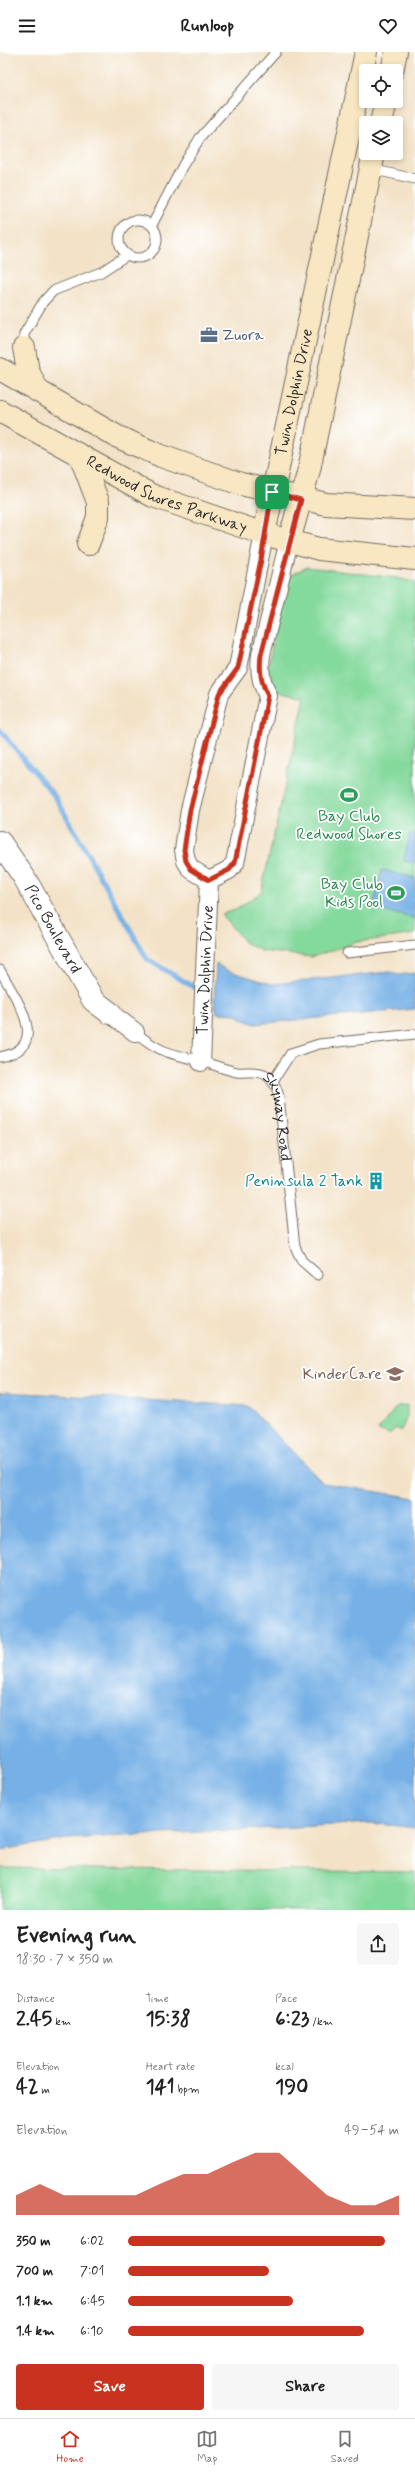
<!DOCTYPE html>
<meta charset="utf-8">
<style>
:root{--surface:#fff;--page:#f6f6f6;--text:#222;--muted:#767676;--line:#e0e0e0;--accent:#c8321e}
body{margin:0;font-family:Mynerve,sans-serif;background:var(--page);color:var(--text);height:100vh;display:flex;flex-direction:column;font-size:15px;white-space:nowrap}
*{box-sizing:border-box;margin:0}
p{font-size:13px;color:var(--muted)}
.icon{flex:none;width:22px;height:22px;fill:none;stroke:currentColor;stroke-width:2;stroke-linecap:round;stroke-linejoin:round}
.map{position:relative;height:1858px;overflow:hidden}
.panel{display:flex;flex-direction:column;background:var(--surface);flex:1}
.panel>*{flex:none}
.buttons{position:absolute;left:359px;top:12px;display:grid;gap:8px}
.buttons a{display:grid;place-items:center;width:44px;height:44px;border-radius:4px;background:var(--surface);box-shadow:0 2px 6px #0003;font-size:20px}
.pin{position:absolute;display:grid;place-items:center;width:34px;height:34px;color:#fff;margin:-17px;border-radius:8px;box-shadow:0 2px 6px #0006}
.round{display:grid;place-items:center;flex:none;width:42px;height:42px;border-radius:4px;background:var(--page)}
.headline{display:flex;align-items:center;justify-content:space-between;height:68px;padding:0 16px}
h1{font-size:22px;font-weight:800;line-height:30px}
.metrics{display:grid;grid-template-columns:repeat(3,1fr);gap:6px;height:68px;padding:4px 16px}
.metrics div{display:grid;align-content:center}
.metrics b{font-size:20px;font-weight:800}
.metrics small{font-size:11px;font-weight:400}
.metrics p{font-size:11px}
.chart{height:112px;padding:8px 16px}
.chart p{display:flex;justify-content:space-between}
.chart svg{width:100%;height:72px;margin-top:4px;fill:var(--accent);opacity:.7}
.action{display:flex;gap:8px;margin-top:auto;padding:8px 16px}
.action a{flex:1;height:46px;border-radius:4px;background:var(--accent);color:#fff;font-size:16px;font-weight:800;line-height:46px;text-align:center}
.action a+a{background:var(--page);color:var(--text)}
ul{padding:0 16px;list-style:none;font-size:13px}
li{display:grid;grid-template-columns:64px 48px 1fr;align-items:center;height:30px}
li i{height:10px;border-radius:5px;background:var(--accent)}
header{display:flex;justify-content:space-between;align-items:center;height:52px;padding:0 16px;background:var(--surface);font-size:18px;font-weight:800}
.menu{display:flex;justify-content:space-around;align-items:center;height:56px;border-top:1px solid var(--line);background:var(--surface);font-size:11px;color:var(--muted)}
.menu a{display:grid;justify-items:center;gap:2px}
.menu .selected{color:var(--accent)}
.map>svg:first-child{display:block}
</style>
<header><svg class="icon" aria-label="menu" viewBox="0 0 24 24"><path d="M4 6h16M4 12h16M4 18h16"/></svg>Runloop<svg class="icon" aria-label="heart" viewBox="0 0 24 24"><path d="M12 20l-8-8c-3-5 5-10 8-4 3-6 11-1 8 4z"/></svg></header>
<div class="map">
<svg width="415" height="1858" viewBox="0 0 415 1858">
<rect width="100%" height="100%" fill="#fff"/>
<filter id="ink" filterUnits="userSpaceOnUse"><feTurbulence type="fractalNoise" baseFrequency=".025" numOctaves="2"/><feDisplacementMap in="SourceGraphic" scale="8" xChannelSelector="R" yChannelSelector="G"/><feConvolveMatrix kernelMatrix="1 2 1 2 8 2 1 2 1" color-interpolation-filters="sRGB"/></filter>
<filter id="wash" filterUnits="userSpaceOnUse"><feTurbulence type="fractalNoise" baseFrequency=".012" numOctaves="4" result="noise"/><feDisplacementMap in="SourceGraphic" scale="16" xChannelSelector="R" yChannelSelector="G"/><feGaussianBlur stdDeviation="0.9" result="paint"/><feColorMatrix in="noise" values="0 0 0 0 0 0 0 0 0 0 0 0 0 0 0 0 0 1.4 0 .05"/><feComposite in="paint" operator="in"/></filter>
<g filter="url(#wash)">
<rect width="100%" height="100%" fill="#f3e2c7"/>
<g fill="#84d99c" stroke="#588264">
<polygon points="307,515 397,526 415,530 415,882 357,890 312,905 262,899 245,891 221,862 236,858 261,840 305,645 278,639 267,621 285,526"/>
<polygon points="407,1353 407,1365 401,1379 396,1376 389,1382 378,1378 397,1354"/>
<polygon points="0,1816 415,1820 415,1858 0,1858"/>
</g>
<g fill="#76b0e6" stroke="#506e88">
<polygon points="410,781 415,782 415,811 404,809"/>
<polygon points="382,818 415,826 415,866 373,857"/>
<polygon points="216,912 229,919 272,932 390,920 397,923 415,921 415,957 255,972 244,968 236,962 217,961 214,948"/>
<polygon points="7,1340 248,1354 323,1431 415,1446 415,1776 371,1771 67,1787 0,1798 0,1341"/>
</g>
<g fill="none" stroke-linecap="round" stroke-linejoin="round">
<polyline stroke="#76b0e6" stroke-width="5" points="0,678 56,746 147,907 200,939"/>
</g>
</g>
<g filter="url(#ink)">
<g fill="none" stroke-linecap="round" stroke-linejoin="round">
<g stroke="#716b62" stroke-width="11">
<g id="service">
<polyline points="371,117 415,127"/>
<circle cx="138" cy="187" r="19"/>
<polyline points="152,173 183,113 200,86 276,0"/>
<polyline points="24,296 24,282 43,250 53,239 101,220 127,203"/>
<polyline points="347,901 415,893"/>
<path d="M0 918C14 945 54 995 0 1005"/>
<path id="s1" d="M135 980C163 1003 171 1001 204 1010 215 1013 226 1018 237 1020 246 1021 256 1018 264 1022 273 1027 277 1035 279 1045L295 1195 302 1209 318 1223"/>
<polyline points="273,1029 291,1001 319,992 415,982"/>
</g>
</g>
<g stroke="#716b62" stroke-width="20">
<g id="minor">
<path d="M264 482 238 616 219 642 190 758 184 798 186 809 191 817 209 828 229 818 235 811 268 644C261 630 259 619 261 603L289 489"/>
<polyline points="110,961 135,980"/>
<path id="s2" d="M201 1010 209 828"/>
</g>
</g>
<g stroke="#716b62" stroke-width="24">
<g id="tertiary">
<path id="s3" d="M0 790 24 825 93 948 110 961"/>
</g>
</g>
<g stroke="#716b62" stroke-width="24">
<g id="secondary">
<polyline points="392,19 396,0"/>
<polyline points="381,71 386,49"/>
<polyline points="24,296 28,319 38,339"/>
<polyline points="0,317 116,384 161,404 241,432 326,452 415,457"/>
<path id="s4" d="M0 359 153 444 264 482 319 497 415 507"/>
<polyline points="80,403 98,450 98,465 88,492"/>
<path id="s5" d="M264 482 366 0"/>
<polyline points="289,489 309,418 374,101"/>
</g>
</g>
<use href="#service" stroke="#fff" stroke-width="9"/>
<use href="#minor" stroke="#fff" stroke-width="18"/>
<use href="#tertiary" stroke="#fff" stroke-width="22"/>
<use href="#secondary" stroke="#f9e7c3" stroke-width="22"/>
</g>
</g>
<g fill="none" stroke-linecap="round" stroke-linejoin="round" filter="url(#ink)">
<g stroke="#fff" stroke-width="8">
<path id="route" d="M272 440 301 448 261 603C259 619 261 630 268 644L235 811 229 818 209 828 191 817 186 809 184 798 190 758 219 642 238 616 261 508Z"/>
</g>
<use href="#route" stroke="#c8321e" stroke-width="5"/>
</g>
<defs>
<g id="office-bare" transform="scale(1.38)"><path d="M-6-3h4V-5.5h4V-3h4V5H-6ZM-1-4.5V-3h2v-1.5ZM-6 0V1H6V0Z" fill="#5c6f8a" stroke="#fff" stroke-width="2.5" paint-order="stroke"/></g>
<g id="stadium-bare" transform="scale(1.38)"><path d="M0-5a6.5 5 0 1 0 0 10a6.5 5 0 1 0 0-10ZM-3.5-1.8h7v3.6h-7Z" fill="#2e9e5b" stroke="#fff" stroke-width="2.5" paint-order="stroke"/></g>
<g id="building-bare" transform="scale(1.38)"><path d="M-4-6H4V6H1V3H-1V6H-4ZM-2.5-4.3h1.7v1.8h-1.7ZM.8-4.3h1.7v1.8H.8ZM-2.5-1h1.7V.8h-1.7ZM.8-1h1.7V.8H.8Z" fill="#0f9aa8" stroke="#fff" stroke-width="2.5" paint-order="stroke"/></g>
<g id="school-bare" transform="scale(1.38)"><path d="M0-5L7-2L0 1L-7-2ZM-4 1L0 2.5L4 1V4Q0 6-4 4Z" fill="#8d6e63" stroke="#fff" stroke-width="2.5" paint-order="stroke"/></g>
</defs>
<g fill-rule="evenodd">
<use href="#office-bare" x="209" y="283"/>
<use href="#stadium-bare" x="349" y="743"/>
<use href="#stadium-bare" x="396" y="841"/>
<use href="#building-bare" x="376" y="1129"/>
<use href="#school-bare" x="395" y="1322"/>
</g>
<g text-anchor="middle" dominant-baseline="central" stroke-width="3.5" stroke-linejoin="round" paint-order="stroke">
<g font-size="16" fill="#4e5e75" stroke="#fff" text-anchor="start">
<text x="222" y="283">Zuora</text>
</g>
<g font-size="16" fill="#2b2b2b" stroke="#fff">
<text stroke="none"><textPath href="#s5" startOffset="145">Twin Dolphin Drive</textPath></text>
<text stroke="none"><textPath href="#s4" startOffset="187">Redwood Shores Parkway</textPath></text>
<text stroke="none"><textPath href="#s3" startOffset="102">Pico Boulevard</textPath></text>
<text stroke="none"><textPath href="#s2" startOffset="92">Twin Dolphin Drive</textPath></text>
<text stroke="none"><textPath href="#s1" startOffset="185">Skyway Road</textPath></text>
</g>
<g font-size="16" fill="#27864d" stroke="#fff">
<text x="349" y="764">Bay Club<tspan x="349" dy="18">Redwood Shores</tspan></text>
<text x="383" y="832" text-anchor="end">Bay Club<tspan x="383" dy="18">Kids Pool</tspan></text>
</g>
<g font-size="16" fill="#0d838f" stroke="#fff" text-anchor="end">
<text x="363" y="1129">Peninsula 2 Tank</text>
</g>
<g font-size="16" fill="#785e54" stroke="#fff" text-anchor="end">
<text x="382" y="1322">KinderCare</text>
</g>
</g>
</svg>
<div class="buttons">
<a><svg class="icon" aria-label="locate" viewBox="0 0 24 24"><circle cx="12" cy="12" r="6"/><path d="M12 2v4M12 18v4M2 12h4M18 12h4"/></svg></a>
<a><svg class="icon" aria-label="layers" viewBox="0 0 24 24"><path d="M12 4l9 5-9 5-9-5zM3 14l9 5 9-5"/></svg></a>
</div>
<div class="pin" style="left:272px;top:440px;background:#1e9e55"><svg class="icon" aria-label="arrive" viewBox="0 0 24 24"><path d="M6 21V4h12l-3 4 3 4H6"/></svg></div>
</div>
<section class="panel">
<div class="headline"><div><h1>Evening run</h1><p>18:30 · 7 × 350 m</p></div><a class="round"><svg class="icon" aria-label="share" viewBox="0 0 24 24"><path d="M12 15V3M7 8l5-5 5 5M5 13v7h14v-7"/></svg></a></div>
<div class="metrics">
<div><p>Distance</p><b>2.45<small> km</small></b></div>
<div><p>Time</p><b>15:38</b></div>
<div><p>Pace</p><b>6:23<small> /km</small></b></div>
</div>
<div class="metrics">
<div><p>Elevation</p><b>42<small> m</small></b></div>
<div><p>Heart rate</p><b>141<small> bpm</small></b></div>
<div><p>kcal</p><b>190</b></div>
</div>
<div class="chart"><p><span>Elevation</span>49–54 m</p>
<svg viewBox="0 0 160 44" preserveAspectRatio="none"><path d="M0 44V32L10 25L20 32L30 32L40 32L50 32L60 25L70 19L80 19L90 12L100 6L110 6L120 19L130 32L140 38L150 38L160 32V44z"/></svg>
</div>
<ul>
<li><b>350 m</b>6:02<i style="width:95%"></i></li>
<li><b>700 m</b>7:01<i style="width:52%"></i></li>
<li><b>1.1 km</b>6:45<i style="width:61%"></i></li>
<li><b>1.4 km</b>6:10<i style="width:87%"></i></li>
</ul>
<div class="action"><a>Save</a><a>Share</a></div>
</section>
<nav class="menu">
<a class="selected"><svg class="icon" aria-label="home" viewBox="0 0 24 24"><path d="M3 11l9-7 9 7M6 9v11h12V9"/></svg>Home</a>
<a><svg class="icon" aria-label="map" viewBox="0 0 24 24"><path d="M3 6l6-2 6 2 6-2v14l-6 2-6-2-6 2zM9 4v14M15 6v14"/></svg>Map</a>
<a><svg class="icon" aria-label="saved" viewBox="0 0 24 24"><path d="M7 4h10v16l-5-4-5 4z"/></svg>Saved</a>
</nav>
